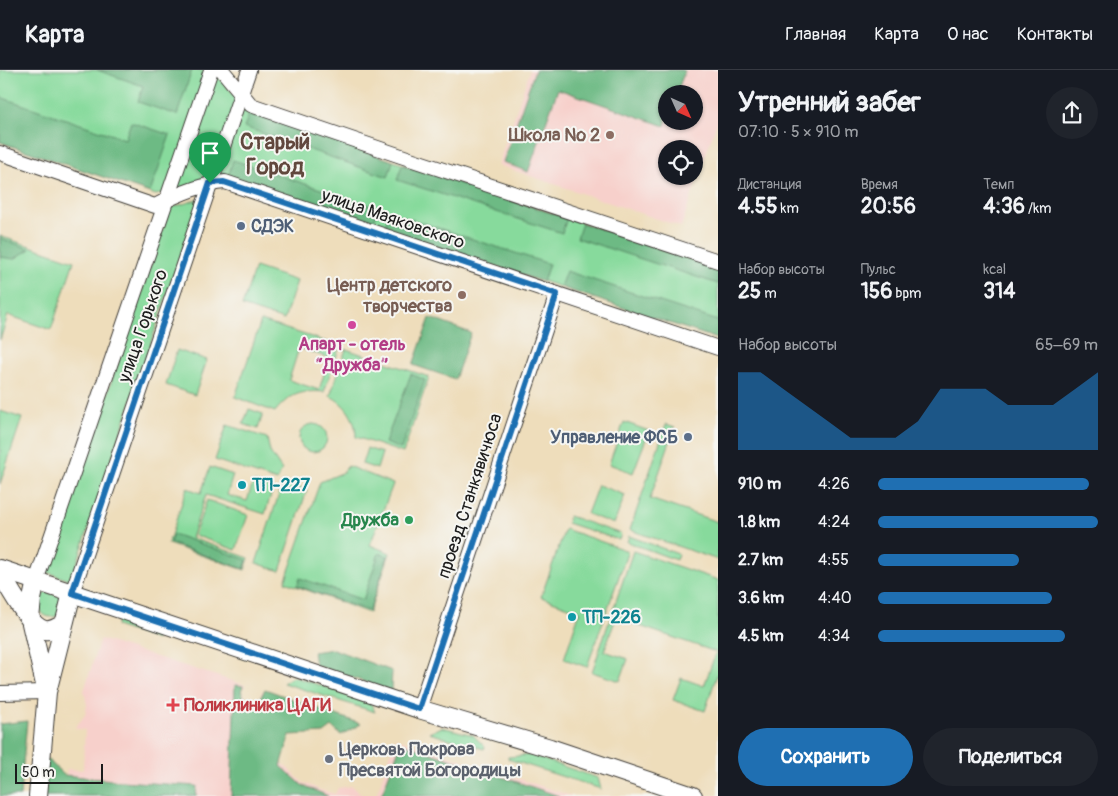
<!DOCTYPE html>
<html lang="ru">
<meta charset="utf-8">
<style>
:root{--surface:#171b24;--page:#20242c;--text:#f1f3f6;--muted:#9ea1a6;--line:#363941;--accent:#1f6fb2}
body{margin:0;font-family:Pangolin,sans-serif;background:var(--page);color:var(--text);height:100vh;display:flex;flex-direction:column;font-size:19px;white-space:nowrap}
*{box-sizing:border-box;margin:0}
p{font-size:16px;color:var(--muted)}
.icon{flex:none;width:28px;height:28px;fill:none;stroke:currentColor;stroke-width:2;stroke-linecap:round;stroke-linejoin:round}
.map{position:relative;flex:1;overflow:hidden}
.details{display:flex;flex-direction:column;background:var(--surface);width:400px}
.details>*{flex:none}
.needle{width:32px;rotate:135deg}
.controls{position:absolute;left:658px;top:15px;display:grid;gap:10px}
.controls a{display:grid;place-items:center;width:45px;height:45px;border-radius:50%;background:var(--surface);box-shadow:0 1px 4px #0004;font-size:25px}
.scale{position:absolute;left:15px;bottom:12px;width:88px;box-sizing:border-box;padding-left:5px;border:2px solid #1c1c1c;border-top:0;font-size:14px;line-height:18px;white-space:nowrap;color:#1c1c1c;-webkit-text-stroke:4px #f6f6f2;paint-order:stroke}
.pin{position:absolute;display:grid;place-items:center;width:42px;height:42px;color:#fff;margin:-51px -21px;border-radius:50% 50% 50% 0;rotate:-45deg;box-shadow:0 0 5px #0007}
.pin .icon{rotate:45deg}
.round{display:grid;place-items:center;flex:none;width:52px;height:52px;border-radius:26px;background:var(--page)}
.head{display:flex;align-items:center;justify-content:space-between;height:85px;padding:0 20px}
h1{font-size:28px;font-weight:700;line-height:38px}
.figures{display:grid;grid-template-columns:repeat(3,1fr);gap:8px;height:85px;padding:5px 20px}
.figures div{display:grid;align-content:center}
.figures b{font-size:21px;font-weight:700}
.figures small{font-size:14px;font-weight:400}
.figures p{font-size:14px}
.chart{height:140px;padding:10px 20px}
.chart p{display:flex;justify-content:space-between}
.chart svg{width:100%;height:90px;margin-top:5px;fill:var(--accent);opacity:.7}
.action{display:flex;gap:10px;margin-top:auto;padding:10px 20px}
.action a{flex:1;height:58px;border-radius:30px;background:var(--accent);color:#fff;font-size:20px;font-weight:700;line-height:58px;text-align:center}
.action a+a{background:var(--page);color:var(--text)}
ul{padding:0 20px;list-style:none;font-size:16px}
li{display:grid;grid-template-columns:80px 60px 1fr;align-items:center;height:38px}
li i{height:12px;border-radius:6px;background:var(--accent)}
header{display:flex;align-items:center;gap:30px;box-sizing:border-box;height:70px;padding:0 25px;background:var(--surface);border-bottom:1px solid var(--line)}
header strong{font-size:24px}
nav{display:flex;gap:28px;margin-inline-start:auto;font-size:18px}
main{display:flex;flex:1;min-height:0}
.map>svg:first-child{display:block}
</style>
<header>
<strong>Карта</strong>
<nav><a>Главная</a><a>Карта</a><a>О нас</a><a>Контакты</a></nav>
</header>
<main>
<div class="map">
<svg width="718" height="726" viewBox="0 0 718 726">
<rect width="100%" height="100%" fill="#f6f6f2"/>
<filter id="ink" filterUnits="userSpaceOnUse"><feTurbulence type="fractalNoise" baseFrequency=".02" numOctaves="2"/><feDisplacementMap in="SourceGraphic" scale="10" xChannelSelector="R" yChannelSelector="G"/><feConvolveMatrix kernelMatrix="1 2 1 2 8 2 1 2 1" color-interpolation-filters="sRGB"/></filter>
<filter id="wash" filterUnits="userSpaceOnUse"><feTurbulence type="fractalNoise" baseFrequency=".0096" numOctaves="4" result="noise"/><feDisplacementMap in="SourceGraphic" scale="20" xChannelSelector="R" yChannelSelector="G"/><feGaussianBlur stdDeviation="1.12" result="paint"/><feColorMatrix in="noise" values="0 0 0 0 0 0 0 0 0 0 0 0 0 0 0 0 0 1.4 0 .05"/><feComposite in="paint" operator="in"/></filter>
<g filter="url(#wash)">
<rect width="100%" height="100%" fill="#edb"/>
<g fill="#f7d0cb" fill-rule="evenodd">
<path d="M530 0H718V49L681 157 498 95ZM666 24H694V51H666ZM666 79H694V106H666Z"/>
<polygon points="100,569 245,615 242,621 245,626 258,633 262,621 293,633 278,680 282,693 302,712 320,720 335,724 338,718 352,716 363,726 65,726 67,699 83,700 85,660 75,658 85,645 87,635 84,621"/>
<polygon points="396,668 571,726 376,726"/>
</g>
<g fill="#87da9c" stroke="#527b5c" fill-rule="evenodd">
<polygon points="0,0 212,0 250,42 393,91 718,197 718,269 228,107 156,125 0,72"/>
<polygon points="199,129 71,511 47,502 170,138"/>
<polygon points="0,166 74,191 51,260 8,245 0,270"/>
<polygon points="255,197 297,211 284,250 242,236"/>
<path d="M261 251 340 276 324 322C302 320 289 324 275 342L235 327ZM299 278 329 288 319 320 289 310Z"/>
<path d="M346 279 429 307 403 383 356 367C356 349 346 334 330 326Z"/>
<polygon points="177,280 207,290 195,325 166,315"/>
<polygon points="249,339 263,344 258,359 243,354"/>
<polygon points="0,341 22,348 0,414"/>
<polygon points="624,352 649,361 633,403 609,394"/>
<polygon points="666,354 675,357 650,429 718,452 718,490 630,460"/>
<circle cx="313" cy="368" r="14"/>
<polygon points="227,355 267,368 270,382 282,400 277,411 215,390"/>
<polygon points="367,378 382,383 377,399 362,394"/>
<polygon points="348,396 393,414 370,475 390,483 369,543 285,512 320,412 342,403"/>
<polygon points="210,397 233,405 227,425 247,431 253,412 273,418 265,444 206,425 191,468 249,488 245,500 168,474 187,418 201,423"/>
<polygon points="283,412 307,420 280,501 256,493"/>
<polygon points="598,415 625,425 614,454 587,444"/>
<polygon points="207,430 248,445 236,480 194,465"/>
<polygon points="569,446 621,464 619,470 567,453"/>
<polygon points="565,459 628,481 587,597 564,589 580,541 541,527"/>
<polygon points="629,466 678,484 676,490 627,472"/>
<polygon points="633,481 718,510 718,602 705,641 673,630 681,608 704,616 716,582 616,548 604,581 628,589 620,611 592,602"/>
<path d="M46 522 63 527 59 545C42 553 32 534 46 522Z"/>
<polygon points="119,547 152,559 157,570 116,556"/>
<polygon points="292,607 298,608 368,631 371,634 375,642 283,613"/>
<polygon points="442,657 473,665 485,677 484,679 429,663"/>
<polygon points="530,685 598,708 601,719 508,689 508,687"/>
</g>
<g fill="#6dba84" stroke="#446b50">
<polygon points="97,0 192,0 177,45 138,32 143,16"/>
<polygon points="535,0 681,0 685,1 676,24 666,24 666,51 665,56 558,19 528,102 503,92"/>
<polygon points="0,27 125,69 131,52 170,65 150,123 0,72"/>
<polygon points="250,42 393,91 388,107 244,57"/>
<polygon points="233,90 378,138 373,155 228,107"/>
<polygon points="402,95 567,148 562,163 397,110"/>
<polygon points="389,142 549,194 543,212 384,159"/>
<polygon points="582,153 718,197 718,214 577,168"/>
<polygon points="0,168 30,179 14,189 0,187"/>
<polygon points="566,201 718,251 718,269 560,217"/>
<polygon points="430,248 471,263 455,309 413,295"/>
<polygon points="411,304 425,310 401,379 385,373"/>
<polygon points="173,464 247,490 244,499 170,473"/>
<polygon points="379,483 388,486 369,541 297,516 300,508 363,530"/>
<polygon points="333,579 392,601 391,621 315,595 313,582"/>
<polygon points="235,615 243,616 241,621 244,627 257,635 265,619 361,654 341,665 332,657 324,663 290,665 281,696 302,715 328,726 231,726"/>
<polygon points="27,651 20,726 0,726 0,654"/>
<polygon points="401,673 559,726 381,726"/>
<polygon points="46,688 64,705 121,711 197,716 196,726 43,726"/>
</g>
</g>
<g filter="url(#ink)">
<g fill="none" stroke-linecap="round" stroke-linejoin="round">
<g stroke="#3c3934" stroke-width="16">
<g id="minor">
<polyline points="222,0 251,35 401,86 718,191"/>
<path d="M0 83 155 136C176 125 201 114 225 112L718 278"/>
<polyline points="36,511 211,0"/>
<polyline points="72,523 249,0"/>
<polyline points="0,623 47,622"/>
<polyline points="419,639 557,224"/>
</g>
</g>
<g stroke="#3c3934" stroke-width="20">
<g id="major">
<polyline points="0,499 419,639 550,678 693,726"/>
<path d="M0 503C9 517 29 557 45 560 52 561 58 557 63 554"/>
<polyline points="36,511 32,529 30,549 46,619"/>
<polyline points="38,726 47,622 72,523"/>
</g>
</g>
<use href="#minor" stroke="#fff" stroke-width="14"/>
<use href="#major" stroke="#fff" stroke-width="18"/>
</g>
</g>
<g fill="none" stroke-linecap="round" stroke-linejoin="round" filter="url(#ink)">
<g stroke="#fff" stroke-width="10">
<polygon id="route" points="224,112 557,224 419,639 72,523 210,113"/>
</g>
<use href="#route" stroke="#1f6fb2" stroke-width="6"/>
</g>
<g fill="#8d6e63" stroke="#f6f6f2" stroke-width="2">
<circle cx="610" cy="65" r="5"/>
<circle cx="462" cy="225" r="5"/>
</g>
<g fill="#5c6f8a" stroke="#f6f6f2" stroke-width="2">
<circle cx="241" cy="156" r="5"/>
<circle cx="688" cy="367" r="5"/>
</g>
<circle fill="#d1479c" stroke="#f6f6f2" stroke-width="2" cx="352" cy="255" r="5"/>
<g fill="#0f9aa8" stroke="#f6f6f2" stroke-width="2">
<circle cx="242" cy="415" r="5"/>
<circle cx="572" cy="547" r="5"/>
</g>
<circle fill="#2e9e5b" stroke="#f6f6f2" stroke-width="2" cx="409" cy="450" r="5"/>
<path fill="#e0444e" stroke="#f6f6f2" stroke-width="2" d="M170.5 627.5h5v5h5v5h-5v5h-5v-5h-5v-5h5z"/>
<circle fill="#6b7280" stroke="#f6f6f2" stroke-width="2" cx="329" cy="689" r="5"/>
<g text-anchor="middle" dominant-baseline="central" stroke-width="4" stroke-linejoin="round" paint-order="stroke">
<g font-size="18" font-weight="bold" fill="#785e54" stroke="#f6f6f2" text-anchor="end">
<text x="600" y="65">Школа № 2</text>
<text x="452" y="215">Центр детского<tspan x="452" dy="21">творчества</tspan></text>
</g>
<g font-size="18" fill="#1c1c1c" stroke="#f6f6f2">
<text transform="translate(393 149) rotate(19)">улица Маяковского</text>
<text transform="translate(143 256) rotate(-71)">улица Горького</text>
<text transform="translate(470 426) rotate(-72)">проезд Станкявичюса</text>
</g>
<g font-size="18" font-weight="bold" fill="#4e5e75" stroke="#f6f6f2" text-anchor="start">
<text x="251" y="156">СДЭК</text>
<text x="678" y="367" text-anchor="end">Управление ФСБ</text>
</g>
<g font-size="18" font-weight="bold" fill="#b23c85" stroke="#f6f6f2">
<text x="352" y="274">Апарт - отель<tspan x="352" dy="21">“Дружба”</tspan></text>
</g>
<g font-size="18" font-weight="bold" fill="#0d838f" stroke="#f6f6f2" text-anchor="start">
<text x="252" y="415">ТП-227</text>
<text x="582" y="547">ТП-226</text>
</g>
<g font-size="18" font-weight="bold" fill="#27864d" stroke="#f6f6f2" text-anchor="end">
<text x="399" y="450">Дружба</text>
</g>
<g font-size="18" font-weight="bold" fill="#be3a42" stroke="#f6f6f2" text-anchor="start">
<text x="184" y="635">Поликлиника ЦАГИ</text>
</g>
<g font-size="18" font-weight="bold" fill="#5b616d" stroke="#f6f6f2" text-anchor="start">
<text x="339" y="679">Церковь Покрова<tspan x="339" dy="21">Пресвятой Богородицы</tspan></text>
</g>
<g font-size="22" font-weight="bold" fill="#61473d" stroke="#f6f6f2">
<text x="275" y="72">Старый<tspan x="275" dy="25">Город</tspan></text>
</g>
</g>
</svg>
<div class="controls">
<a><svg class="needle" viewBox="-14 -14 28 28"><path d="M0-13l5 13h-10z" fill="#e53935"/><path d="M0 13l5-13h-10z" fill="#9ea1a6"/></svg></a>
<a><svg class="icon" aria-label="locate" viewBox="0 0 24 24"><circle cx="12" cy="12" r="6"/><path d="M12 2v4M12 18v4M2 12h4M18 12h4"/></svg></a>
</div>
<div class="scale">50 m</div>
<div class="pin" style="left:210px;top:113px;background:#1e9e55"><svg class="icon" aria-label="arrive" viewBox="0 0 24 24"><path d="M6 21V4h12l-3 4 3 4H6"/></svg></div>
</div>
<section class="details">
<div class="head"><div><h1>Утренний забег</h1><p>07:10 · 5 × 910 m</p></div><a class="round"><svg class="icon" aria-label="share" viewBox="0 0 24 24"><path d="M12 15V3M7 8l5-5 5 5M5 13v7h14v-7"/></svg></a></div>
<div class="figures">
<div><p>Дистанция</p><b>4.55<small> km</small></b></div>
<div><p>Время</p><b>20:56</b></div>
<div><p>Темп</p><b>4:36<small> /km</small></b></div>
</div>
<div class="figures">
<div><p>Набор высоты</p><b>25<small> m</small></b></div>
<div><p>Пульс</p><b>156<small> bpm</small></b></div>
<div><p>kcal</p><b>314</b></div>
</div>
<div class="chart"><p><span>Набор высоты</span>65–69 m</p>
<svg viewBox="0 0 160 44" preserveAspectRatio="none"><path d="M0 44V6L10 6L20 14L30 22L40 30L50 38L60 38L70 38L80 30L90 14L100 14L110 14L120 22L130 22L140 22L150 14L160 6V44z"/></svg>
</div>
<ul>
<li><b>910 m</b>4:26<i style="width:96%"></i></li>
<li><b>1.8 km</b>4:24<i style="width:100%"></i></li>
<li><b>2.7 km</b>4:55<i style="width:64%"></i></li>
<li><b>3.6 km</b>4:40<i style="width:79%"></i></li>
<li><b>4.5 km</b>4:34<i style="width:85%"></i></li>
</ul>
<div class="action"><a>Сохранить</a><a>Поделиться</a></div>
</section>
</main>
